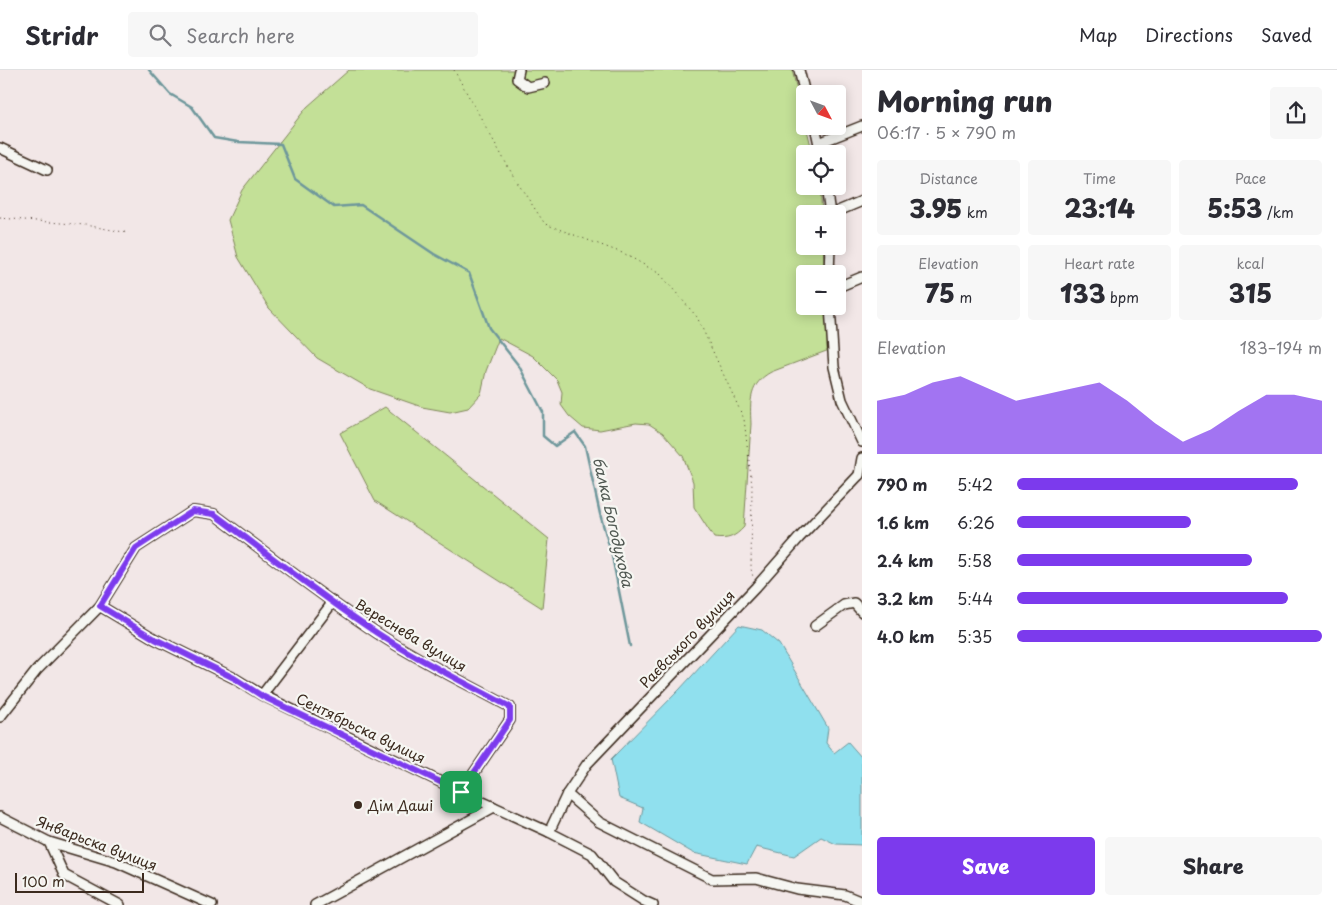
<!DOCTYPE html>
<meta charset="utf-8">
<style>
:root{--surface:#fff;--page:#f7f7f7;--text:#2b2b33;--muted:#7c7c81;--line:#e1e1e2;--accent:#7c3aed}
body{margin:0;font-family:"Playpen Sans",sans-serif;background:var(--page);color:var(--text);height:100vh;display:flex;flex-direction:column;font-size:19px;white-space:nowrap}
*{box-sizing:border-box;margin:0}
p{font-size:16px;color:var(--muted)}
.icon{flex:none;width:28px;height:28px;fill:none;stroke:currentColor;stroke-width:2;stroke-linecap:round;stroke-linejoin:round}
.map{position:relative;flex:1;overflow:hidden}
.drawer{display:flex;flex-direction:column;background:var(--surface);width:475px}
.drawer>*{flex:none}
.needle{width:32px;rotate:131deg}
.fabs{position:absolute;left:796px;top:15px;display:grid;gap:10px}
.fabs a{display:grid;place-items:center;width:50px;height:50px;border-radius:5px;background:var(--surface);box-shadow:0 2px 12px #0003;font-size:25px}
.scale{position:absolute;left:15px;bottom:12px;width:129px;box-sizing:border-box;padding-left:5px;border:2px solid #3b2a1e;border-top:0;font-size:14px;line-height:18px;white-space:nowrap;color:#3b2a1e;-webkit-text-stroke:4px #f6f6f2;paint-order:stroke}
.pin{position:absolute;display:grid;place-items:center;width:42px;height:42px;color:#fff;margin:-21px;border-radius:10px;box-shadow:0 2px 8px #0006}
.round{display:grid;place-items:center;flex:none;width:52px;height:52px;border-radius:5px;background:var(--page)}
.head{display:flex;align-items:center;justify-content:space-between;height:85px;padding:0 15px}
h1{font-size:28px;font-weight:800;line-height:38px}
.figures{display:grid;grid-template-columns:repeat(3,1fr);gap:8px;height:85px;padding:5px 15px}
.figures div{display:grid;align-content:center;border-radius:5px;background:var(--page);text-align:center}
.figures b{font-size:25px;font-weight:800}
.figures small{font-size:14px;font-weight:400}
.figures p{font-size:14px}
.chart{height:140px;padding:10px 15px}
.chart p{display:flex;justify-content:space-between}
.chart svg{width:100%;height:90px;margin-top:5px;fill:var(--accent);opacity:.7}
.action{display:flex;gap:10px;margin-top:auto;padding:10px 15px}
.action a{flex:1;height:58px;border-radius:5px;background:var(--accent);color:#fff;font-size:20px;font-weight:800;line-height:58px;text-align:center}
.action a+a{background:var(--page);color:var(--text)}
ul{padding:0 15px;list-style:none;font-size:16px}
li{display:grid;grid-template-columns:80px 60px 1fr;align-items:center;height:38px}
li i{height:12px;border-radius:6px;background:var(--accent)}
header{display:flex;align-items:center;gap:30px;box-sizing:border-box;height:70px;padding:0 25px;background:var(--surface);border-bottom:1px solid var(--line)}
header strong{font-size:24px}
nav{display:flex;gap:28px;margin-inline-start:auto;font-size:18px}
.search{width:350px;height:45px;background:var(--page);display:flex;align-items:center;gap:12px;box-sizing:border-box;padding:0 18px;border-radius:5px;color:var(--muted);font-size:19px}
main{display:flex;flex:1;min-height:0}
.map>svg:first-child{display:block}
</style>
<header>
<strong>Stridr</strong>
<div class="search"><svg class="icon" aria-label="search" viewBox="0 0 24 24"><circle cx="10" cy="10" r="6"/><path d="M15 15l6 6"/></svg>Search here</div>
<nav><a>Map</a><a>Directions</a><a>Saved</a></nav>
</header>
<main>
<div class="map">
<svg width="862" height="835" viewBox="0 0 862 835">
<rect width="100%" height="100%" fill="#f2e7e7"/>
<filter id="ink" filterUnits="userSpaceOnUse"><feTurbulence type="fractalNoise" baseFrequency=".02" numOctaves="2"/><feDisplacementMap in="SourceGraphic" scale="10" xChannelSelector="R" yChannelSelector="G"/><feConvolveMatrix kernelMatrix="1 2 1 2 8 2 1 2 1" color-interpolation-filters="sRGB"/></filter>
<g filter="url(#ink)">
<g fill="#c3e097" stroke="#7f855a">
<path d="M349 0H792L805 52V56H806L813 84H805V116H820L822 144H805V176H823L825 204H805V236H827L829 280 771 302C749 314 750 331 751 354L744 457C735 467 728 470 714 468L694 437 693 412 683 386 663 363 649 354 636 353 600 360 583 358 569 346 561 335 562 322 557 310 533 286 499 268 486 301 481 324 468 338 450 342 422 337 370 319 317 288 269 238 238 187 228 150 242 120 307 37Z"/>
<polygon points="385,337 549,469 542,538 375,431 340,363"/>
</g>
<polygon fill="#90e0ee" stroke="#6e979b" points="739,555 762,560 779,574 828,658 826,673 834,683 848,672 862,688 862,775 836,774 821,767 794,786 756,777 747,794 693,783 640,752 643,738 619,728 611,689 679,620"/>
<g fill="none" stroke-linecap="round" stroke-linejoin="round">
<polyline stroke="#6e979b" stroke-width="2.5" points="149,0 170,24 192,37 214,68 238,72 281,74 295,109 334,137 361,135 434,184 469,203 489,258 519,296 543,342 543,366 555,376 575,362 585,376 600,444 612,486 630,576"/>
<g stroke="#3b2a1e" stroke-width="12">
<g id="minor">
<polyline points="519,0 517,9 528,17 545,13"/>
<polyline points="799,0 805,24"/>
<polyline points="815,56 821,84"/>
<polyline points="819,73 862,56"/>
<polyline points="0,78 47,100"/>
<polyline points="826,116 830,144"/>
<polyline points="831,144 862,131"/>
<polyline points="829,204 830,176"/>
<polyline points="838,217 862,207"/>
<polyline points="830,236 834,297 842,330 862,372"/>
<polyline points="859,405 862,388"/>
<polyline points="100,536 155,569 234,608 262,625 461,722 549,762 592,784 614,812 644,831 653,835"/>
<polyline points="815,556 844,535 854,533 862,542"/>
<polyline points="262,625 333,532"/>
<path d="M0 647 37 600 100 536 136 478 193 441 214 444C268 484 321 526 377 563 419 591 466 613 510 637V650L461 722"/>
<polyline points="567,724 599,752 712,809 756,808 797,819 845,825 862,832"/>
<polyline points="0,747 49,772 116,792 212,835"/>
<polyline points="549,762 567,724 587,694 756,517 799,468 859,405"/>
<polyline points="49,772 64,805 120,835"/>
<polyline points="315,835 494,737"/>
</g>
</g>
<g stroke="#3b2a1e" stroke-width="1" stroke-dasharray="1 4" stroke-linecap="butt">
<polyline points="454,0 515,109 545,154 625,184 660,204 697,247 744,349 752,416 751,499 753,507"/>
<polyline points="0,148 85,155 129,163"/>
</g>
<use href="#minor" stroke="#f6f6f2" stroke-width="9"/>
</g>
</g>
<g fill="none" stroke-linecap="round" stroke-linejoin="round" filter="url(#ink)">
<g stroke="#fff" stroke-width="10">
<path id="route" d="M193 441 214 444C268 484 321 526 377 563 419 591 466 613 510 637V650L461 722 262 626 234 608 155 569 100 536 136 478Z"/>
</g>
<use href="#route" stroke="#7c3aed" stroke-width="6"/>
</g>
<circle fill="#3b2a1e" stroke="#f6f6f2" stroke-width="2" cx="358" cy="735" r="5"/>
<g text-anchor="middle" dominant-baseline="central" stroke-width="4.5" stroke-linejoin="round" paint-order="stroke">
<g font-size="14" fill="#3b2a1e" stroke="#f6f6f2">
<text transform="translate(411 565) rotate(31)">Вереснева вулиця</text>
<text transform="translate(687 569) rotate(-46)">Раєвського вулиця</text>
<text transform="translate(361 658) rotate(26)">Сентябрьска вулиця</text>
<text transform="translate(97 773) rotate(21)">Январьска вулиця</text>
</g>
<g font-size="14" fill="#3b2a1e" stroke="#f6f6f2" text-anchor="start">
<text x="368" y="735">Дім Даші</text>
</g>
<g font-size="15" font-style="italic" fill="#505852" stroke="#f6f6f2">
<text transform="translate(614 452) rotate(77)">балка Богодухова</text>
</g>
</g>
</svg>
<div class="fabs">
<a><svg class="needle" viewBox="-14 -14 28 28"><path d="M0-13l5 13h-10z" fill="#e53935"/><path d="M0 13l5-13h-10z" fill="#7c7c81"/></svg></a>
<a><svg class="icon" aria-label="locate" viewBox="0 0 24 24"><circle cx="12" cy="12" r="6"/><path d="M12 2v4M12 18v4M2 12h4M18 12h4"/></svg></a>
<a>+</a>
<a>−</a>
</div>
<div class="scale">100 m</div>
<div class="pin" style="left:461px;top:722px;background:#1e9e55"><svg class="icon" aria-label="arrive" viewBox="0 0 24 24"><path d="M6 21V4h12l-3 4 3 4H6"/></svg></div>
</div>
<section class="drawer">
<div class="head"><div><h1>Morning run</h1><p>06:17 · 5 × 790 m</p></div><a class="round"><svg class="icon" aria-label="share" viewBox="0 0 24 24"><path d="M12 15V3M7 8l5-5 5 5M5 13v7h14v-7"/></svg></a></div>
<div class="figures">
<div><p>Distance</p><b>3.95<small> km</small></b></div>
<div><p>Time</p><b>23:14</b></div>
<div><p>Pace</p><b>5:53<small> /km</small></b></div>
</div>
<div class="figures">
<div><p>Elevation</p><b>75<small> m</small></b></div>
<div><p>Heart rate</p><b>133<small> bpm</small></b></div>
<div><p>kcal</p><b>315</b></div>
</div>
<div class="chart"><p><span>Elevation</span>183–194 m</p>
<svg viewBox="0 0 160 44" preserveAspectRatio="none"><path d="M0 44V18L10 15L20 9L30 6L40 12L50 18L60 15L70 12L80 9L90 18L100 29L110 38L120 32L130 23L140 15L150 15L160 18V44z"/></svg>
</div>
<ul>
<li><b>790 m</b>5:42<i style="width:92%"></i></li>
<li><b>1.6 km</b>6:26<i style="width:57%"></i></li>
<li><b>2.4 km</b>5:58<i style="width:77%"></i></li>
<li><b>3.2 km</b>5:44<i style="width:89%"></i></li>
<li><b>4.0 km</b>5:35<i style="width:100%"></i></li>
</ul>
<div class="action"><a>Save</a><a>Share</a></div>
</section>
</main>
